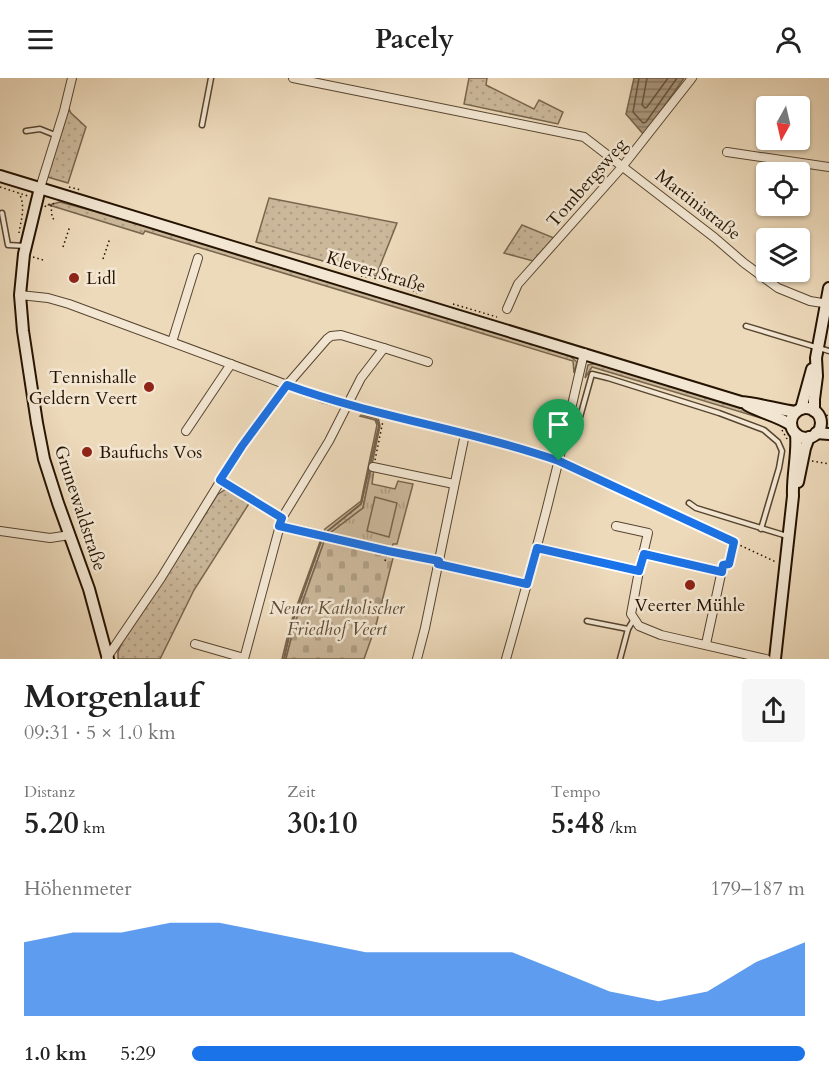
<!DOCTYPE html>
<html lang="de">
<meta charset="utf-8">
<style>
:root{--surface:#fff;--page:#f6f6f6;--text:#222;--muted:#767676;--accent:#1a73e8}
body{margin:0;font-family:Cardo,serif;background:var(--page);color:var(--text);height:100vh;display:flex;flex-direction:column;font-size:22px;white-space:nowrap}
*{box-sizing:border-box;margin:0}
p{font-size:20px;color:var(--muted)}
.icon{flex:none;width:33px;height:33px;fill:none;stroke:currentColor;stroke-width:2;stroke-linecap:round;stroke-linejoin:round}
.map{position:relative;height:581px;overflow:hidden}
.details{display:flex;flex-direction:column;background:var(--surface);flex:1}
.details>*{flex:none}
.needle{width:39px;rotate:188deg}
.controls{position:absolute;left:756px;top:18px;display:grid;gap:12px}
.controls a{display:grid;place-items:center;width:54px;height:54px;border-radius:6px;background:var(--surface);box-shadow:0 2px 4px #0004;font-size:30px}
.pin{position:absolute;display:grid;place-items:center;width:51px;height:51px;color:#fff;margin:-62px -26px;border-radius:50% 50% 50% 0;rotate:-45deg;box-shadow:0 0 6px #0007}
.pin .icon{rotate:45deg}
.round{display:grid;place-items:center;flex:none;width:63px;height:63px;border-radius:6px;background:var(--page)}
.headline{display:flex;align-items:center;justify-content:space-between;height:102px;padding:0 24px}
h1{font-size:33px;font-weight:800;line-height:45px}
.metrics{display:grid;grid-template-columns:repeat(3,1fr);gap:9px;height:102px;padding:6px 24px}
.metrics div{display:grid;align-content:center}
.metrics b{font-size:30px;font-weight:800}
.metrics small{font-size:16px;font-weight:400}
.metrics p{font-size:16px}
.chart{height:168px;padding:12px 24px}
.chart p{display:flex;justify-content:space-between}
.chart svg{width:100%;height:108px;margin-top:6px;fill:var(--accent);opacity:.7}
ul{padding:0 24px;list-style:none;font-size:20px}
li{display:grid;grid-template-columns:96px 72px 1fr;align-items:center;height:45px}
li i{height:15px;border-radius:8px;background:var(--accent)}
header{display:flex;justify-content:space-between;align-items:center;height:78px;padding:0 24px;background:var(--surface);font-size:27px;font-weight:800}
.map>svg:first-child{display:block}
</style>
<header><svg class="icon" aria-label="menu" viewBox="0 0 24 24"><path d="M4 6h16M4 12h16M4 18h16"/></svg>Pacely<svg class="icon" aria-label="person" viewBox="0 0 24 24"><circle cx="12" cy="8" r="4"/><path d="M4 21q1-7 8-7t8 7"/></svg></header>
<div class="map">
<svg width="829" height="581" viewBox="0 0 829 581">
<defs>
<pattern id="grass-dots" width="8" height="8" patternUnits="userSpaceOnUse" patternTransform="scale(1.5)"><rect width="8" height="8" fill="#cbb89b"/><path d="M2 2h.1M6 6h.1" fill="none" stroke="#ae9d84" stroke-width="1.8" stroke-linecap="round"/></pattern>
<pattern id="cemetery-stones" width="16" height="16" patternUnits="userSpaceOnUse" patternTransform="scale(1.5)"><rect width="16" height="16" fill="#cbb89b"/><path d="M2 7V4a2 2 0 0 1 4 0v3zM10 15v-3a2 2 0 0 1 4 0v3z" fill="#ae9d84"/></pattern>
<pattern id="park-tufts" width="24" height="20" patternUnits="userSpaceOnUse" patternTransform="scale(1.5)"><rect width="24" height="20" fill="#cbb89b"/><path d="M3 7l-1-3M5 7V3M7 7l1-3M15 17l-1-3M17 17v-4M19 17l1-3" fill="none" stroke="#ae9d84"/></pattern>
<pattern id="water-rules" width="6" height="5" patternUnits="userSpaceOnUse" patternTransform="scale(1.5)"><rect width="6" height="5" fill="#a9967c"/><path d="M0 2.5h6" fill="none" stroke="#897963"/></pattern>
</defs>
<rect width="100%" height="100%" fill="#eddabb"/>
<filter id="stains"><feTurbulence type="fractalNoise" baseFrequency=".00333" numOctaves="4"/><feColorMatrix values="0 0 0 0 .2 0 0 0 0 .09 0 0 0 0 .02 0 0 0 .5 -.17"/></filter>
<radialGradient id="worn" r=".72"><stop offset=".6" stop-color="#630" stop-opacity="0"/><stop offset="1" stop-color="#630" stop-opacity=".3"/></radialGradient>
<g fill="url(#grass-dots)" stroke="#78664e" stroke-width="1.5">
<polygon points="469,0 487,0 486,7 534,31 539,22 563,34 558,46 464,26"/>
<polygon points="66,25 71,35 86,49 68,105 44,98"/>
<polygon points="269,120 397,145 376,198 256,164"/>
<polygon points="60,124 146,147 565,274 577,284 574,295 573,283 145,153 143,156 49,127"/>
<polygon points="522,147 554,160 533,183 504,175"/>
<polygon points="598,285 683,310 775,341 787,348 592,289 585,300 588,287"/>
<polygon points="363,335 378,339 380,348 363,430 326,458 322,457 325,451 361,423 377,347 375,342 360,338"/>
<polygon points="226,411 233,414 250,424 194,512 160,581 118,581 118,574 124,560 185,469 217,417"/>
<polygon points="321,461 325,461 295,545 286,581 282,581 291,544"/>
</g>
<polygon fill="url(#cemetery-stones)" stroke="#78664e" stroke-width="1.5" points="325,461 394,476 376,547 364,581 286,581 295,545"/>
<polygon fill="url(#park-tufts)" stroke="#78664e" stroke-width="1.5" points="371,391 374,391 372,406 395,411 398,403 413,406 397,466 393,466 391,472 326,458 363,430"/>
<polygon fill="#cbb89b" stroke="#78664e" stroke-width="1.5" points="375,419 397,425 389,459 367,453"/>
<polygon fill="url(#water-rules)" stroke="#74624b" stroke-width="1.5" points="634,0 684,0 644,57 626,36"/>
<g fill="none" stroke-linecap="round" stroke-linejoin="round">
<g stroke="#67543e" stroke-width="1.5">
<polyline points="639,0 633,34 643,45 646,44 677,0"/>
<polyline points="647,0 642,27 645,30 647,29 668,0"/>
</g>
<g stroke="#74624b" stroke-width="2">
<polyline points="324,456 361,426 379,348 376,340 363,337"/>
<polyline points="284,581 292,545 322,461"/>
</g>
<g stroke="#574530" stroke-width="7">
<g id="lane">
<polyline points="202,47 211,0"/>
<polyline points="26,53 40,51 55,57"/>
<polyline points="2,135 8,167 25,168"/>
<polyline points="746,248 829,273"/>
<polyline points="570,337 580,339 592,296 608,300 719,335 764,352 778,364 782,373 779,390 761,451"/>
<polyline points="689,425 696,430 787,458"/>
<polyline points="587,543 628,551"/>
<polyline points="620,581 628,551 634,541"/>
</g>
</g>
<g stroke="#574530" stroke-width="10">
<g id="street">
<polyline points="293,0 584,59 715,160 744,185 778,210 810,223 829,226"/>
<polyline points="727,74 829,89"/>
<polyline points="40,110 64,33 72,0"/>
<polyline points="20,217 48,220 69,226 325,321 483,361 536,375 559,383"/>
<polyline points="507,231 518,206 622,89 692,0"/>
<polyline points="172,264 198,180"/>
<polyline points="384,270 428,284"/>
<polyline points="186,353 231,286"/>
<polyline points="373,389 454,406"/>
<polyline points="220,402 282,440"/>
<polyline points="616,448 648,455 639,493"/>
<polyline points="0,453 50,460 70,457"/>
<polyline points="537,470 639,493 631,536 639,548 661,557 766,581"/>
<polyline points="438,486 527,506"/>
<polyline points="195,566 244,580"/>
<polyline points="706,566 723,487"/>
<polyline points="106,581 161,500 242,368 287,307 327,261 331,258 341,257 384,270 361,300 329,363 282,440 244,581"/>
<polyline points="417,581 425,550 465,356"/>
<path d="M506 581C535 480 561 378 584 275"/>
</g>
</g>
<g stroke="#251301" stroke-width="14">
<g id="secondary">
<path d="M0 98 741 324C760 326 777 331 796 334"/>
<polyline points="40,110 24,176 20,217 23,253 37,345 44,381 58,425 89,511 108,581"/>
<path d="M747 327C761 335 778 338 791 347"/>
<circle cx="806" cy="345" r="15"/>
<polyline points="801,331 812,291"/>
<polyline points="814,333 814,321 817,298 816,280 829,210"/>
<polyline points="816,355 829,356"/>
<polyline points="798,404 805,370 809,359"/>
<path d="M775 581 793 418C792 397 798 376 796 356"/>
</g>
</g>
<g stroke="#251301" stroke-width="1.5" stroke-dasharray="1.5 3" stroke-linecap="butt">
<polyline points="0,109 28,118"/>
<polyline points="69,109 81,112"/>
<polyline points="51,127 52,139 55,143"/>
<polyline points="45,129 46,127 57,125"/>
<path d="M19 155C21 142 26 128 19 115"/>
<polyline points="63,169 70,148"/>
<polyline points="33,179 43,182"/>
<polyline points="103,181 110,160"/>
<path d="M361 198C380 201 400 205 417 215"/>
<polyline points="453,226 497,239"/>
<polyline points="823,334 829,339"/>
<polyline points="782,352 787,361"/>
<polyline points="375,382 383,343"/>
<polyline points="812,383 829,386"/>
<polyline points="565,386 776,484"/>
<polyline points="289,451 388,473 431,481"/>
<polyline points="650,477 713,492"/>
<polyline points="385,483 388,474"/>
<polyline points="730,483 734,465"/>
</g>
<use href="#lane" stroke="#f3e7d3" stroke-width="4"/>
<use href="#street" stroke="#f3e7d3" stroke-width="8"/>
<use href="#secondary" stroke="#f3e7d3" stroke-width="10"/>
</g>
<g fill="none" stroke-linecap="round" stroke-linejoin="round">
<g stroke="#fff" stroke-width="12">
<path id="route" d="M287 307C375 339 470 352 559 383L734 464 729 486 723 487 722 494 644 476 639 493 537 470 527 506 438 486 439 483 388 473 279 448 282 440 220 402 242 368Z"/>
</g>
<use href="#route" stroke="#1a73e8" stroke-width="8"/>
</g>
<g fill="#8f2418" stroke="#f3e7d3" stroke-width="2">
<circle cx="74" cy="200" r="6"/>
<circle cx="149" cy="309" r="6"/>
<circle cx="87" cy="374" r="6"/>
<circle cx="690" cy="507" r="6"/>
</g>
<g text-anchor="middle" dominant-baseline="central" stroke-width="5" stroke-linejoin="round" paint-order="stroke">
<g font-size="18" fill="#251301" stroke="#f3e7d3">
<text transform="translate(587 105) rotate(-49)">Tombergsweg</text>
<text transform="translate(698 127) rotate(38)">Martinistraße</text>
<text transform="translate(376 194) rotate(17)">Klever Straße</text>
<text transform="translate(80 430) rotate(72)">Grunewaldstraße</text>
</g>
<g font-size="18" fill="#251301" stroke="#f3e7d3" text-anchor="start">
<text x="86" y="200">Lidl</text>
<text x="137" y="299" text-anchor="end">Tennishalle<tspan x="137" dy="21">Geldern Veert</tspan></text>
<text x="99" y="374">Baufuchs Vos</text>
<text x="690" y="527" text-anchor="middle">Veerter Mühle</text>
</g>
<g font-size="18" font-style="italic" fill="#5f4d37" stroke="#f3e7d3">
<text x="337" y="530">Neuer Katholischer<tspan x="337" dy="21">Friedhof Veert</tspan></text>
</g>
</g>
<rect width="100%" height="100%" filter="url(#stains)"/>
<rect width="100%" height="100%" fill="url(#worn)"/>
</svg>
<div class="controls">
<a><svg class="needle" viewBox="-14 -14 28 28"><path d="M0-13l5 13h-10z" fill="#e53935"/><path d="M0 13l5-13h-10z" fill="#767676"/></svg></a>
<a><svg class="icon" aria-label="locate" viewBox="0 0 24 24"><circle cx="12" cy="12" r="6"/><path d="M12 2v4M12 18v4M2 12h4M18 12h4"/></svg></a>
<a><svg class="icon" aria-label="layers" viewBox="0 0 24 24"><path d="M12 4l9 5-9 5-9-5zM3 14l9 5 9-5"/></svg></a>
</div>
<div class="pin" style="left:559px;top:383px;background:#1e9e55"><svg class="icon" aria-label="arrive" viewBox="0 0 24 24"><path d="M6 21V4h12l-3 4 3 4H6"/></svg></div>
</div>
<section class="details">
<div class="headline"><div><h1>Morgenlauf</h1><p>09:31 · 5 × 1.0 km</p></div><a class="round"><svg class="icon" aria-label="share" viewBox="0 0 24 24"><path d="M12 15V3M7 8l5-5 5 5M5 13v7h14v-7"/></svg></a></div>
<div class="metrics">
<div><p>Distanz</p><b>5.20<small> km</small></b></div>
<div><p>Zeit</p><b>30:10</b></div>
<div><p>Tempo</p><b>5:48<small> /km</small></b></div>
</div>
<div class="chart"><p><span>Höhenmeter</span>179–187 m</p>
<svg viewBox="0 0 160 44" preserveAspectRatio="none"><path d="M0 44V14L10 10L20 10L30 6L40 6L50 10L60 14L70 18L80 18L90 18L100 18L110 26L120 34L130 38L140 34L150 22L160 14V44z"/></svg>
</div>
<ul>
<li><b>1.0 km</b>5:29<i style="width:100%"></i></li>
</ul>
</section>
